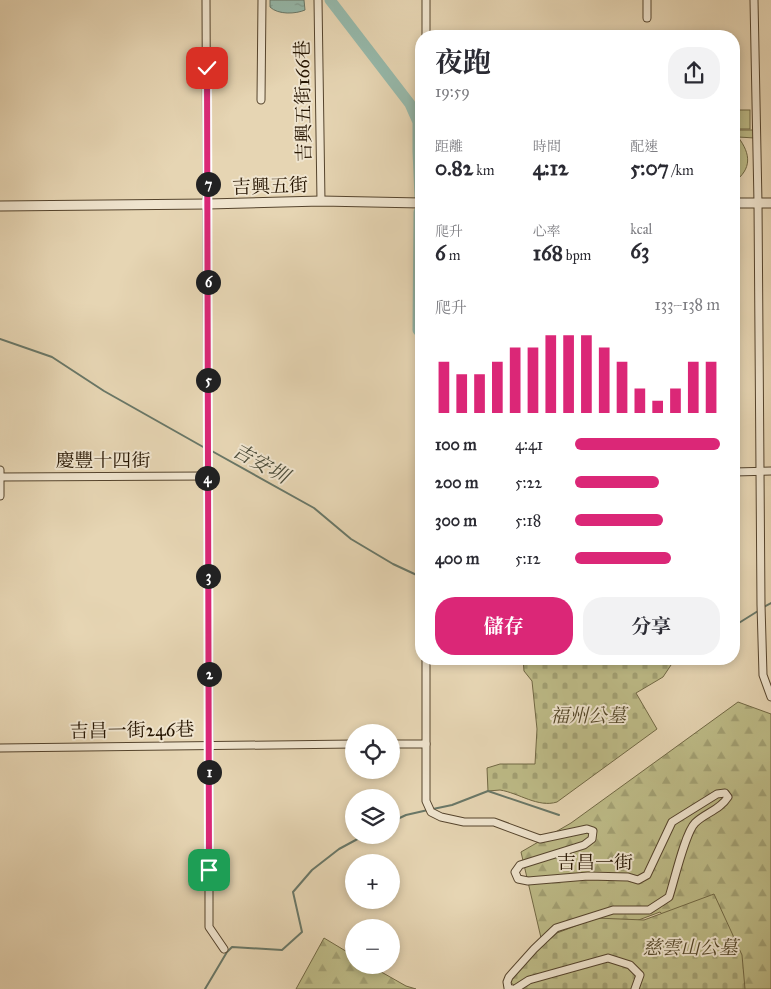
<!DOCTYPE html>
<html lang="zh-TW">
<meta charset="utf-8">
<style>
:root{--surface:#fff;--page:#f2f2f3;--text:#2b2b33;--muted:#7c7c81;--accent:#db2777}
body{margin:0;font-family:"IM FELL Great Primer","Noto Serif TC",serif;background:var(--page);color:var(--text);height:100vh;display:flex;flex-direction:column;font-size:19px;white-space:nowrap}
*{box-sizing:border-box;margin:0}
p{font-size:16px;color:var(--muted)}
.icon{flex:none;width:28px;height:28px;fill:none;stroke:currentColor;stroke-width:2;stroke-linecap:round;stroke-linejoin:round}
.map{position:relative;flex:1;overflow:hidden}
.panel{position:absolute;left:415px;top:30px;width:325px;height:635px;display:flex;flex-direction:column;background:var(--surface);border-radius:20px;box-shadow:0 2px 8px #0003}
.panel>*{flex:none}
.buttons{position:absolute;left:345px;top:724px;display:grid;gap:10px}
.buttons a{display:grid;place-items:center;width:55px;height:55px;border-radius:50%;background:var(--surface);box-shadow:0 2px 8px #0003;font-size:25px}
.pin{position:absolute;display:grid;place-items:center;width:42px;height:42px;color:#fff;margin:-21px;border-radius:10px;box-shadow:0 2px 8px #0006}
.km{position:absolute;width:25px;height:25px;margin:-12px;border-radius:50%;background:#222;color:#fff;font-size:14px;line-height:25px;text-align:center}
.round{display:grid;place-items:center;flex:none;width:52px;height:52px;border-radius:20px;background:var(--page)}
.head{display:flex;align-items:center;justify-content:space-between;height:85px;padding:0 20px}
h1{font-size:28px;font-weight:700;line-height:38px}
.stats{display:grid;grid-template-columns:repeat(3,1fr);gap:8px;height:85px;padding:5px 20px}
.stats div{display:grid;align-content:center}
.stats b{font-size:21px;font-weight:700}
.stats small{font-size:14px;font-weight:400}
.stats p{font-size:14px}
.chart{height:140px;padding:10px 20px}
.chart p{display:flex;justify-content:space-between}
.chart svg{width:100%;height:90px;margin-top:5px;stroke:var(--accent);stroke-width:6}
.cta{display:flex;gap:10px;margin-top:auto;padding:10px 20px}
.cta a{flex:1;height:58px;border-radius:20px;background:var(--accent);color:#fff;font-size:20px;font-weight:700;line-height:58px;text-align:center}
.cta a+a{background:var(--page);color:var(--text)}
ul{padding:0 20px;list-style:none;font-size:16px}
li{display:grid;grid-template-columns:80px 60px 1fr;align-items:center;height:38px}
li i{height:12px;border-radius:6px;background:var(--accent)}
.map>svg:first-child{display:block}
</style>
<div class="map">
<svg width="771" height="989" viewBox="0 0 771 989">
<defs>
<pattern id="forest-firs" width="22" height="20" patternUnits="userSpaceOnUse" patternTransform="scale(1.25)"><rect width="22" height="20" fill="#bdbb87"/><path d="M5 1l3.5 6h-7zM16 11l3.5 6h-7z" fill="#a2a073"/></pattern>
<pattern id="cemetery-stones" width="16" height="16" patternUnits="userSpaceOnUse" patternTransform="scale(1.25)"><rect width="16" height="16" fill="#bdbb87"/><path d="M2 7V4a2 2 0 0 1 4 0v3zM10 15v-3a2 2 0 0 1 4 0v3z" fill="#a2a073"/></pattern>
<pattern id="water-ripples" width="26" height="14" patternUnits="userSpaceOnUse" patternTransform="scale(1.25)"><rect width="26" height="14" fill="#96b9ab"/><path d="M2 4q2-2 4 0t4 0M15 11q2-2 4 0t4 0" fill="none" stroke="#819e91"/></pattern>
</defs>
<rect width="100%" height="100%" fill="#e6d5b3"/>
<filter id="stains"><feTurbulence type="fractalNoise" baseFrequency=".004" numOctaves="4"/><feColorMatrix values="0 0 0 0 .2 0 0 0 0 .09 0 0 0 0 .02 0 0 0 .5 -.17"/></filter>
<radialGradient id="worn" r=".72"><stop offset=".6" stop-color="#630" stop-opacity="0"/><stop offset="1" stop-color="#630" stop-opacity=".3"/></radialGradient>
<g fill="#bdbb87" stroke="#716844">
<rect x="734" y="110" width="16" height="19"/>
<path d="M734 130H755V138L738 137C751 154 752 169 734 182Z"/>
</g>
<g fill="url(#forest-firs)" stroke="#716844">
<polygon points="738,702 771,714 771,989 744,989 660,912 545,955 521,852 571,823"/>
<polygon points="324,938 354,956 354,965 369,965 406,986 416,989 296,989"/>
</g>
<g fill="url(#cemetery-stones)" stroke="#716844">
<path d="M523 659H675L663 677 636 693 657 729 557 802C538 808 519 793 500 790 496 790 492 791 488 791L487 768 500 764H535L537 729 532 681 524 671Z"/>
<polygon points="714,894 742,955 745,989 518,989 505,977 557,933 596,918 644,920"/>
</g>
<path fill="url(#water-ripples)" stroke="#697767" d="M270 0H304L305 10C296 14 278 15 270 7Z"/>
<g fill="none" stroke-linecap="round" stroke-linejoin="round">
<g stroke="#697767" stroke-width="2">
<polyline points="0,339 52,357 104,391 205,448"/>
<polyline points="210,450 314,508 351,539 393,564 421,577"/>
<polyline points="762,608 771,603"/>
<polyline points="734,626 758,611"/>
<polyline points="433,809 452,805 488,791 559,815"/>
<polyline points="391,822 406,815 428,810"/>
<polyline points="205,989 227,952 232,947 282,950 302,932 293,892 312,870 339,849 365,835"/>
</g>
<g stroke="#96b9ab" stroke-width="11">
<polyline points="330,0 410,104 418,122 418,151 420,197"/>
<polyline points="419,212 418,330 421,333"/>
</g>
<g stroke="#55442d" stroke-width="9">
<g id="minor">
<polyline points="206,0 209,746 209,927 224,949"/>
<polyline points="318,0 321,201"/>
<polyline points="754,0 758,203 761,605 763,675 771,697"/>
<polyline points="647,18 647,0"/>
<polyline points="426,36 426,0"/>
<polyline points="261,100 262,0"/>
<polyline points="0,470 0,496"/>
<polyline points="734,472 771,471"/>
<polyline points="0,477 207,476"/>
<path d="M426 659V801L431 812 441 817 464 822H494L540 839 587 829 593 831 592 839 584 845 520 865 515 872 518 879 528 881 588 876 628 877 638 880 647 875 672 822 717 794 725 793 728 797C720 810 705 813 695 823 685 833 674 882 669 897L649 910H613L556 928 534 949 509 977 507 982 508 988 512 989"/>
<polyline points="391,744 426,744"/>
<polyline points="0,748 354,744"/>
<polyline points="515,989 529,980 608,958 630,965 640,975 635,989"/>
</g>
</g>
<g stroke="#55442d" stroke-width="11">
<g id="tertiary">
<polyline points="734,203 771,203"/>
<polyline points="0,206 208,204 321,201 421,203"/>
</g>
</g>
<use href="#minor" stroke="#efe4ce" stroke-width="7"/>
<use href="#tertiary" stroke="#efe4ce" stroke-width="9"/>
</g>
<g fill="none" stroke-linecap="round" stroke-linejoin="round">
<g stroke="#fff" stroke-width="10">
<polyline id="route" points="207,68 209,870"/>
</g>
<use href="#route" stroke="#db2777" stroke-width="6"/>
</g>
<g text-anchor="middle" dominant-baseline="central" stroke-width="4" stroke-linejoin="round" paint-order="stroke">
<g font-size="19" fill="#251400" stroke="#efe4ce">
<text transform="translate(303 101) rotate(-91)">吉興五街166巷</text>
<text transform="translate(270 186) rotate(-2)">吉興五街</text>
<text x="103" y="460">慶豐十四街</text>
<text transform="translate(132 730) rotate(-1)">吉昌一街246巷</text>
<text x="595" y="862">吉昌一街</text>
</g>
<g font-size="19" font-style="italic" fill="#534628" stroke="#efe4ce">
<text x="588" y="715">福州公墓</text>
<text x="690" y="947">慈雲山公墓</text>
</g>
<g font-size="20" font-style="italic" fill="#4d4e3c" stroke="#efe4ce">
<text transform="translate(261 463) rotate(29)">吉安圳</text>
</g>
</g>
<rect width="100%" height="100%" filter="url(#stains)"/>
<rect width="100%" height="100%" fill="url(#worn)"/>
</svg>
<div class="buttons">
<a><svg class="icon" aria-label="locate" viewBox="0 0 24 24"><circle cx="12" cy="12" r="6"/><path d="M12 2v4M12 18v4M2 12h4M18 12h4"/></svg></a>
<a><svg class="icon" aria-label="layers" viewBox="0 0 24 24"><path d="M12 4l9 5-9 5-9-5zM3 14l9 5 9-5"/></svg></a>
<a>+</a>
<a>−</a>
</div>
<div class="pin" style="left:209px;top:870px;background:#1e9e55"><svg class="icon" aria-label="arrive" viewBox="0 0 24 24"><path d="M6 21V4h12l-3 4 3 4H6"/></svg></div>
<div class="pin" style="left:207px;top:68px;background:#d93025"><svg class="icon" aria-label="check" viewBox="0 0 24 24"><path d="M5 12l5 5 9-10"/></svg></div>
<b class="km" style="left:209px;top:772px">1</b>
<b class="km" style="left:209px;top:674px">2</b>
<b class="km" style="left:208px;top:576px">3</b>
<b class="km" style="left:207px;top:478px">4</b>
<b class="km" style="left:208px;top:380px">5</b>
<b class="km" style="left:208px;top:282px">6</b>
<b class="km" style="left:208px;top:184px">7</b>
<section class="panel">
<div class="head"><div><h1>夜跑</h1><p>19:59</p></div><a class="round"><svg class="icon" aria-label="share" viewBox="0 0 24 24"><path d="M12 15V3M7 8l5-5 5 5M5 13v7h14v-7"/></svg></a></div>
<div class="stats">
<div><p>距離</p><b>0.82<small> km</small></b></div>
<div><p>時間</p><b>4:12</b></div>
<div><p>配速</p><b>5:07<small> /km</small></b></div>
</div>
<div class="stats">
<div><p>爬升</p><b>6<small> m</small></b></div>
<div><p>心率</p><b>168<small> bpm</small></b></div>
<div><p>kcal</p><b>63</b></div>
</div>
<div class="chart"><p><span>爬升</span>133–138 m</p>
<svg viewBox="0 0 160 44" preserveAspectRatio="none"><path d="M5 44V19M15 44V25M25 44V25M35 44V19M45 44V12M55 44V12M65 44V6M75 44V6M85 44V6M95 44V12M105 44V19M115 44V32M125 44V38M135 44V32M145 44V19M155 44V19"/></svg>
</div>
<ul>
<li><b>100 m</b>4:41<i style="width:100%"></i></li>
<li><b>200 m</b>5:22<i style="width:58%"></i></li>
<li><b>300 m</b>5:18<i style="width:61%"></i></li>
<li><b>400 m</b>5:12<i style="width:66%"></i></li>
</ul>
<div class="cta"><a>儲存</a><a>分享</a></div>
</section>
</div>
